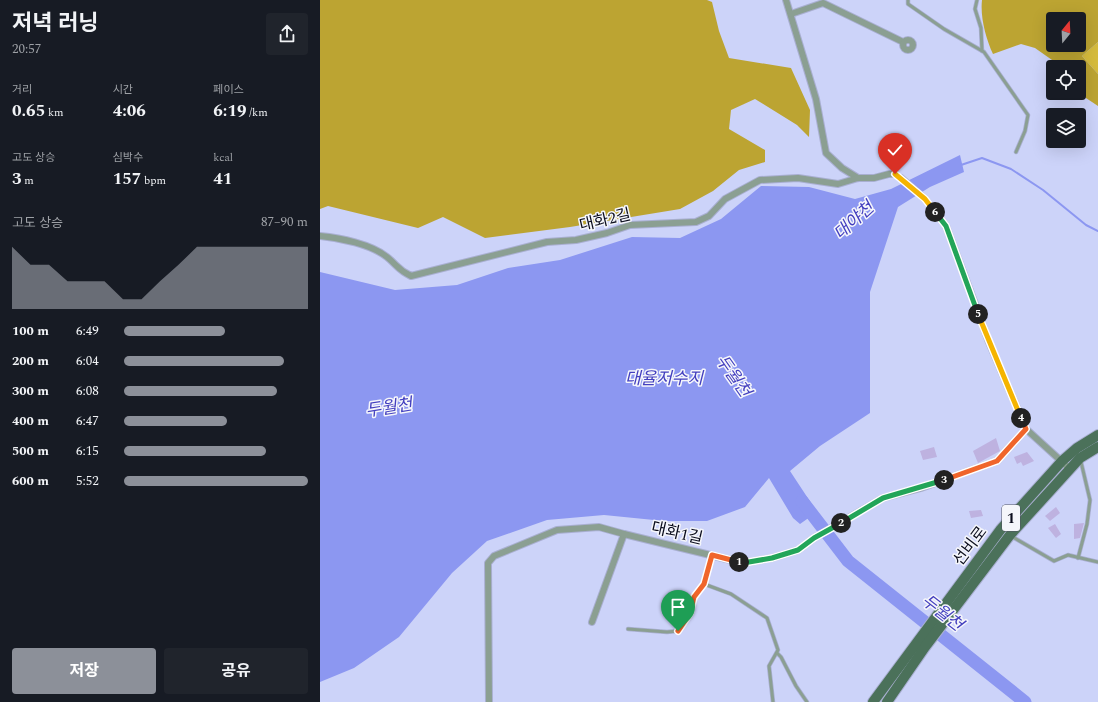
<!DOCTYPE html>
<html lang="ko">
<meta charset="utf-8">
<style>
:root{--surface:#171b24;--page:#20242c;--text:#f1f3f6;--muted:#9ea1a6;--accent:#8c9099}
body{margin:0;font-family:Spectral,"Noto Sans KR",serif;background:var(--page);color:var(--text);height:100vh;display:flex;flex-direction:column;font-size:15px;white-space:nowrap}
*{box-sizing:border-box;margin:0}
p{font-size:13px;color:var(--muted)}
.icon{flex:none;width:22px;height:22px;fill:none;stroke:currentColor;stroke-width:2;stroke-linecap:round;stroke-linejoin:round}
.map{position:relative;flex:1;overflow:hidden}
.sheet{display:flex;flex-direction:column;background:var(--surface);width:320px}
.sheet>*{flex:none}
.needle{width:26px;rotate:18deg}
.fabs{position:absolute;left:726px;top:12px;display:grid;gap:8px}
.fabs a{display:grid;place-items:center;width:40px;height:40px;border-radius:4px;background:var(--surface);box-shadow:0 4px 16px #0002;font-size:20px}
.pin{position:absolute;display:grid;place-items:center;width:34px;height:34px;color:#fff;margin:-41px -17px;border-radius:50% 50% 50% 0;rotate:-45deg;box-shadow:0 0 4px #0007}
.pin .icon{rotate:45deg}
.km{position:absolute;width:20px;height:20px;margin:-10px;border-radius:50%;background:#222;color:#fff;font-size:11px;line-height:20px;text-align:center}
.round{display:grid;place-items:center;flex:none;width:42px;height:42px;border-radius:4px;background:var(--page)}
.summary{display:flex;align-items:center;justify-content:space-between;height:68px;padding:0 12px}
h1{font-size:22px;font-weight:700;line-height:30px}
.stats{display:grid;grid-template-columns:repeat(3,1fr);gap:6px;height:68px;padding:4px 12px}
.stats div{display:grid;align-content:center}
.stats b{font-size:17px;font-weight:700}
.stats small{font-size:11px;font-weight:400}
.stats p{font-size:11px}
.chart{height:112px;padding:8px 12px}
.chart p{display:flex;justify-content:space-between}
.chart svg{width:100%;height:72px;margin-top:4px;fill:var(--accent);opacity:.7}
.action{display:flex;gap:8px;margin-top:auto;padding:8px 12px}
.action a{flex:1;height:46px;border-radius:4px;background:var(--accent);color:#fff;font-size:16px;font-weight:700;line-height:46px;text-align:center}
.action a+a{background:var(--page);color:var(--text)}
ul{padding:0 12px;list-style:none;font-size:13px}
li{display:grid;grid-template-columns:64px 48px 1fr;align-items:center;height:30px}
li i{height:10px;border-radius:5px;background:var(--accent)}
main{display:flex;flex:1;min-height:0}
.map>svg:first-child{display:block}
</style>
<main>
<section class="sheet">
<div class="summary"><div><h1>저녁 러닝</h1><p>20:57</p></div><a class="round"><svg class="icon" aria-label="share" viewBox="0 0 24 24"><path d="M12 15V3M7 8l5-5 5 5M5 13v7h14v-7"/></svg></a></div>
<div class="stats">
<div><p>거리</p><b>0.65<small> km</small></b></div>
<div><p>시간</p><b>4:06</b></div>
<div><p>페이스</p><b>6:19<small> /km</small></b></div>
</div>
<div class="stats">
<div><p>고도 상승</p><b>3<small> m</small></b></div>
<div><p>심박수</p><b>157<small> bpm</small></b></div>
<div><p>kcal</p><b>41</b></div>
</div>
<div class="chart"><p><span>고도 상승</span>87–90 m</p>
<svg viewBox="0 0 160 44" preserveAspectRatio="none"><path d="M0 44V6L10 17L20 17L30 27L40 27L50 27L60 38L70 38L80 27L90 17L100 6L110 6L120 6L130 6L140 6L150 6L160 6V44z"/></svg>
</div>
<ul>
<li><b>100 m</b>6:49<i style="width:55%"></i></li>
<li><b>200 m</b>6:04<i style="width:87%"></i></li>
<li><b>300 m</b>6:08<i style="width:83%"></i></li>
<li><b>400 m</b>6:47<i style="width:56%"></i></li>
<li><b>500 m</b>6:15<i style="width:77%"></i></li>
<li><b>600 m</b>5:52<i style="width:100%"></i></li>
</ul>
<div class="action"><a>저장</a><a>공유</a></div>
</section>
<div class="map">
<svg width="778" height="702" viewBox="0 0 778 702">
<rect width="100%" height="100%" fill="#ccd3f9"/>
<polygon fill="#d5bb3d" points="778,42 778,74 762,56"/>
<g fill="#bca432" fill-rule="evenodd">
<polygon points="0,0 387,0 392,2 399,31 409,58 471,68 490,110 489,137 477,125 435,99 411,110 409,129 445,150 445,162 419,170 393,191 360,209 250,227 165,238 123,217 98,228 8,206 0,209"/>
<path d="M662 0H778V42L762 56 778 74V106L760 94 759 67H742L715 48 701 44 673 54C666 39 660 17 662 0ZM733 19H759V45H733Z"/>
</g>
<polygon fill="#8c97f1" points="640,155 644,172 610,187 578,207 550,292 550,413 500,446 470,471 497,512 480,524 473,518 449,478 425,507 387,521 344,521 284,515 227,520 167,541 132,573 79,637 34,668 0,682 0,272 75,290 137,285 188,268 240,260 312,237 360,238 401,219 441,186 489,187 535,199 571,189"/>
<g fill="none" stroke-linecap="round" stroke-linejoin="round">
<polyline stroke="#8c97f1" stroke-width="2" points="641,165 662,158 691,169 723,190 766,225 778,231"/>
<polyline stroke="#8c97f1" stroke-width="13" points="482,501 528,561 705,702"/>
</g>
<g fill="#beb2e0">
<polygon points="676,438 680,451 658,463 653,451"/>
<polygon points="614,447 617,457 603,460 600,451"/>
<polygon points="707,452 714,461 703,466 701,462 697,464 694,457"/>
<polygon points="736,507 740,513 730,521 725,516"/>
<polygon points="661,510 663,516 651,518 649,511"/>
<polygon points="764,523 760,538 754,539 754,524"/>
<polygon points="735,524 741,534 736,538 728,528"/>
</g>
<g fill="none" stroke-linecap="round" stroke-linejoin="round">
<g stroke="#a9afd1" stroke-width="4.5">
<g id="service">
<polyline points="588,0 588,4 624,29 664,52 708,115 705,131 696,152"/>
<polyline points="657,0 655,9 661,28 662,51"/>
<polyline points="691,536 734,561 748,555 778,562"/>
<polyline points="758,558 767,524 770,500 761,462"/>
<polyline points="384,584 411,594 447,618 458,650 449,666 453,702"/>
<polyline points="308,629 347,632 358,631 370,613 374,597 384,584 392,555"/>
<polyline points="457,653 461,657 476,686 487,702"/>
</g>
</g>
<g stroke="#a9afd1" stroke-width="8">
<g id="minor">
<polyline points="466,0 496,99 506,153 522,168 538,178"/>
<polyline points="471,14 503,3 583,42"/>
<circle cx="588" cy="45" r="5"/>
<polyline points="581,178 605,199 626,226 669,342 706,429 750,469"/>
<path d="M0 236C20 238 51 244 67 257 78 266 78 270 91 276L227 242 256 240 287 233 310 225 376 222 389 216 405 199 440 180 478 178 518 184 538 178H554L569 174H575"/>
<polyline points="272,622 304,534"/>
<polyline points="169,702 168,563 174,556 237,530 279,527 304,534 423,563 452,558 478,550 494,538 563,498 601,488 677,461 706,429"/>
</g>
</g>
<g stroke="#a9afd1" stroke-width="12">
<g id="primary">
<polyline points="553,702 681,529 742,461 757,448 778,435"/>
<polyline points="567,702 605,647 690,535 760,458 778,447"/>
</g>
</g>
<use href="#service" stroke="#8b9f92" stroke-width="3"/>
<use href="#minor" stroke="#8b9f92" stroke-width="6"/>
<use href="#primary" stroke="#4b715a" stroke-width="10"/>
</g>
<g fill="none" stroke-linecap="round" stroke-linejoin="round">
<g stroke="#fff" stroke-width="8">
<polyline id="split-1" points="358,631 370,613 374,597 384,584 392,555 419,562"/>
</g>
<g stroke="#fff" stroke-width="8">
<polyline id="split-2" points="419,562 423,563 452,558 478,550 494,538 521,523"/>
</g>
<g stroke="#fff" stroke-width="8">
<polyline id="split-3" points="521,523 563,498 624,480"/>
</g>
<g stroke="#fff" stroke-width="8">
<polyline id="split-4" points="624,480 677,461 706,429 701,418"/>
</g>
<g stroke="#fff" stroke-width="8">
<polyline id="split-5" points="658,314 701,418"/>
</g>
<g stroke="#fff" stroke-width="8">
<polyline id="split-6" points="615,212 626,226 658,314"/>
</g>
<g stroke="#fff" stroke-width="8">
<polyline id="split-7" points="575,174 605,199 615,212"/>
</g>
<use href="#split-1" stroke="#f0652b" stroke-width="5"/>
<use href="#split-2" stroke="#22a559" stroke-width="5"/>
<use href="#split-3" stroke="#22a559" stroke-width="5"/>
<use href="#split-4" stroke="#f0652b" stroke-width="5"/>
<use href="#split-5" stroke="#f5b400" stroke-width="5"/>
<use href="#split-6" stroke="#22a559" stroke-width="5"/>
<use href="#split-7" stroke="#f5b400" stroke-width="5"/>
</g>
<g text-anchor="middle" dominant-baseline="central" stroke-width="3" stroke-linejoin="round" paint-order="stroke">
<rect fill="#f5f6fb" stroke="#515360" stroke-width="1" x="682" y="505" width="18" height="26" rx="3"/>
<g font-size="15" font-weight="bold" fill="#0b0d1d">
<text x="691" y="518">1</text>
</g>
<g font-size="16" fill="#0b0d1d" stroke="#f5f6fb">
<text transform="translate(285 220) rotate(-13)">대화2길</text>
<text transform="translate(357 533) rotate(13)">대화1길</text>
<text transform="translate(650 546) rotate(-53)">선비로</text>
</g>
<g font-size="17" font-style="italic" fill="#433fbf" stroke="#f5f6fb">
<text transform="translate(534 221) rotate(-42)">대야천</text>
<text transform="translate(413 376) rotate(55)">두월천</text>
<text x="344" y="379">대율저수지</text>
<text transform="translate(69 408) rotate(-9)">두월천</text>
<text transform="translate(622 613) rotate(38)">두월천</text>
</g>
</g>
</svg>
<div class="fabs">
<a><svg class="needle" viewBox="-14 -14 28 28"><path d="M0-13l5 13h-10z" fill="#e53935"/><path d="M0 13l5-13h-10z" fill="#9ea1a6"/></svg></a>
<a><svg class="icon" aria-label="locate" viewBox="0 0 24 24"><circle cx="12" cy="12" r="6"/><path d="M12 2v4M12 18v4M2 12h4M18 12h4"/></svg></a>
<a><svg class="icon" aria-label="layers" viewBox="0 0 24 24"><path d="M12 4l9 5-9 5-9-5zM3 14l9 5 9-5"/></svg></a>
</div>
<div class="pin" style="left:358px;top:631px;background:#1e9e55"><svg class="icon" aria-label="arrive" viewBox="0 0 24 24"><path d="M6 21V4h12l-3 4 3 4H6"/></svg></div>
<div class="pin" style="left:575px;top:174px;background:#d93025"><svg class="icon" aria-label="check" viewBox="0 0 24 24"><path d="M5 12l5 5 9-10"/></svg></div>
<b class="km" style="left:419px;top:562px">1</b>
<b class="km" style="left:521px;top:523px">2</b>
<b class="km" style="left:624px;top:480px">3</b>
<b class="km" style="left:701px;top:418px">4</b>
<b class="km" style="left:658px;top:314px">5</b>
<b class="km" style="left:615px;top:212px">6</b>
</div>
</main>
